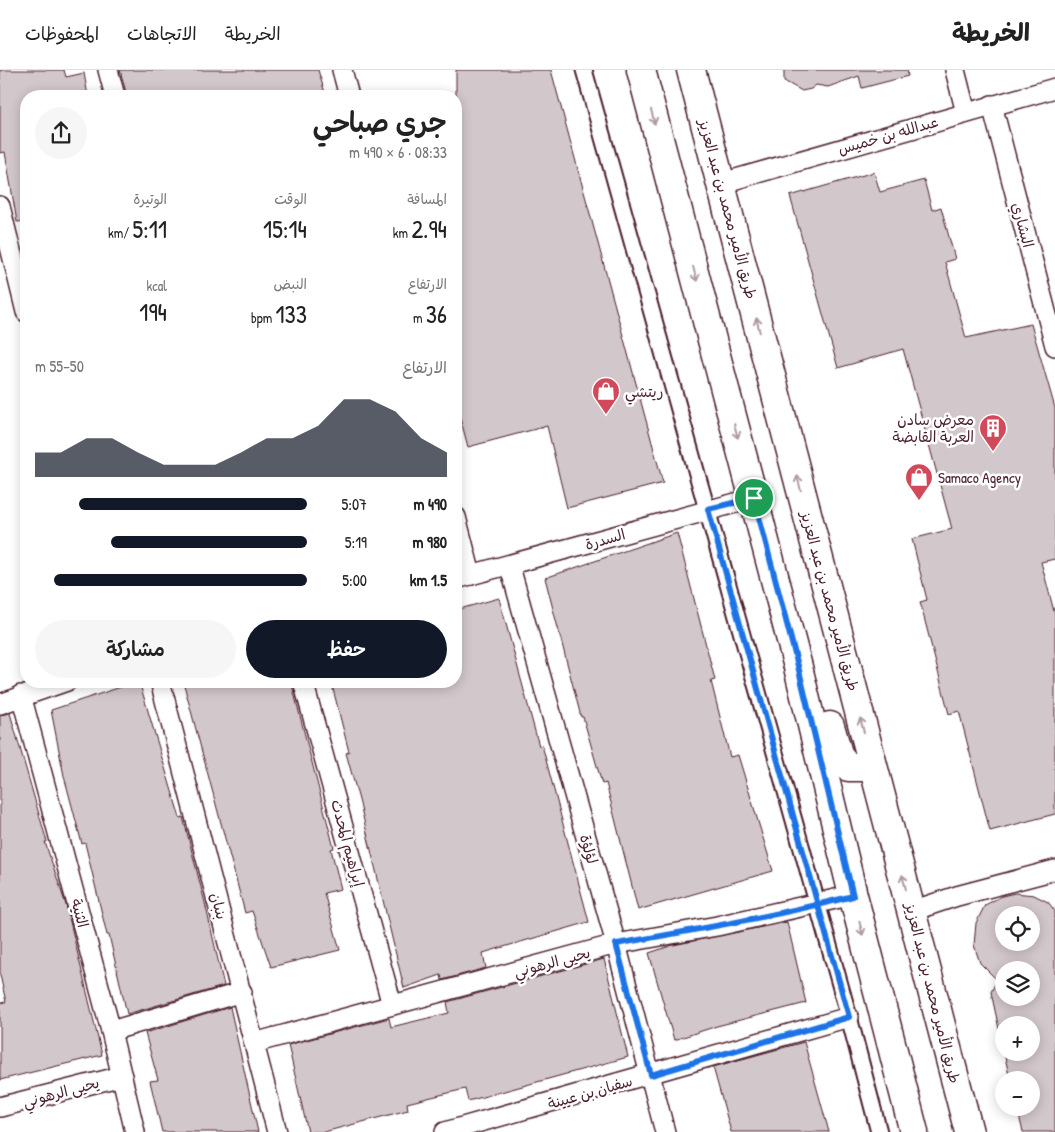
<!DOCTYPE html>
<html lang="ar">
<meta charset="utf-8">
<style>
:root{--surface:#fff;--page:#f6f6f6;--text:#222;--muted:#767676;--line:#e0e0e0;--accent:#111827}
body{margin:0;font-family:"Patrick Hand","Playpen Sans Arabic",sans-serif;background:var(--page);color:var(--text);direction:rtl;height:100vh;display:flex;flex-direction:column;font-size:19px;white-space:nowrap}
*{box-sizing:border-box;margin:0}
p{font-size:16px;color:var(--muted)}
.icon{flex:none;width:28px;height:28px;fill:none;stroke:currentColor;stroke-width:2;stroke-linecap:round;stroke-linejoin:round}
.map{position:relative;flex:1;overflow:hidden;direction:ltr}
.side{position:absolute;left:20px;top:20px;width:442px;height:598px;display:flex;flex-direction:column;background:var(--surface);border-radius:20px;box-shadow:0 2px 12px #0003;direction:rtl}
.side>*{flex:none}
.tools{position:absolute;left:995px;top:836px;display:grid;gap:10px}
.tools a{display:grid;place-items:center;width:45px;height:45px;border-radius:50%;background:var(--surface);box-shadow:0 2px 12px #0003;font-size:25px}
.pin{position:absolute;display:grid;place-items:center;width:42px;height:42px;color:#fff;margin:-21px;border:2px solid #fff;border-radius:50%;box-shadow:0 1px 5px #0007}
.round{display:grid;place-items:center;flex:none;width:52px;height:52px;border-radius:26px;background:var(--page)}
.summary{display:flex;align-items:center;justify-content:space-between;height:85px;padding:0 15px}
h1{font-size:28px;font-weight:600;line-height:38px}
.figures{display:grid;grid-template-columns:repeat(3,1fr);gap:8px;height:85px;padding:5px 15px}
.figures div{display:grid;align-content:center}
.figures b{font-size:25px;font-weight:600}
.figures small{font-size:14px;font-weight:400}
.figures p{font-size:14px}
.chart{height:140px;padding:10px 15px}
.chart p{display:flex;justify-content:space-between}
.chart svg{width:100%;height:90px;margin-top:5px;fill:var(--accent);opacity:.7}
.primary-button{display:flex;gap:10px;margin-top:auto;padding:10px 15px}
.primary-button a{flex:1;height:58px;border-radius:30px;background:var(--accent);color:#fff;font-size:20px;font-weight:600;line-height:58px;text-align:center}
.primary-button a+a{background:var(--page);color:var(--text)}
ul{padding:0 15px;list-style:none;font-size:16px}
li{display:grid;grid-template-columns:80px 60px 1fr;align-items:center;height:38px}
li i{height:12px;border-radius:6px;background:var(--accent)}
header{display:flex;align-items:center;gap:30px;box-sizing:border-box;height:70px;padding:0 25px;background:var(--surface);border-bottom:1px solid var(--line)}
header strong{font-size:24px}
nav{display:flex;gap:28px;margin-inline-start:auto;font-size:18px}
.map>svg:first-child{display:block}
</style>
<header>
<strong>الخريطة</strong>
<nav><a>الخريطة</a><a>الاتجاهات</a><a>المحفوظات</a></nav>
</header>
<div class="map">
<svg width="1055" height="1062" viewBox="0 0 1055 1062">
<rect width="100%" height="100%" fill="#fff"/>
<filter id="ink" filterUnits="userSpaceOnUse"><feTurbulence type="fractalNoise" baseFrequency=".02" numOctaves="2"/><feDisplacementMap in="SourceGraphic" scale="10" xChannelSelector="R" yChannelSelector="G"/><feConvolveMatrix kernelMatrix="1 2 1 2 8 2 1 2 1" color-interpolation-filters="sRGB"/></filter>
<g filter="url(#ink)">
<g fill="#d2c7cb" stroke="#4a1f2b" fill-rule="evenodd">
<polygon points="0,0 64,0 66,7 84,3 88,26 26,26 26,151 17,152 5,82 0,83"/>
<polygon points="120,0 318,0 326,26 127,26"/>
<polygon points="456,0 551,0 663,413 567,438 547,356 468,377 456,332"/>
<polygon points="784,0 907,0 908,6 862,18 859,6 828,17 816,15 811,19 802,21 784,11"/>
<polygon points="874,102 880,122 924,110 932,140 941,137 955,189 945,192 966,268 1031,254 1055,338 1055,489 1041,492 1055,545 1055,744 990,761 959,641 949,644 920,532 927,530 912,469 952,459 903,279 838,298 790,126"/>
<polygon points="677,463 715,610 711,611 730,687 738,685 773,801 638,840 606,713 602,714 583,647 581,647 545,508"/>
<polygon points="499,528 539,676 542,675 589,852 483,883 486,898 442,910 441,905 404,918 359,730 346,683 349,682 331,611 456,611 456,540"/>
<polygon points="139,611 180,748 183,747 205,833 224,916 127,944 109,865 107,865 85,773 82,774 64,706 51,640"/>
<polygon points="183,611 291,611 334,778 331,779 341,819 324,823 340,880 271,897 252,841 245,843"/>
<polygon points="10,643 47,772 45,772 66,835 102,985 0,1010 0,933 6,932 0,905 0,645"/>
<path d="M1015 823 1034 825 1048 832 1055 841V1062H1023L1017 1038H1031V1010H1010L991 922 997 910 980 893 974 875 976 853 985 835 1002 826ZM1004 845H1031V872H1004ZM1004 900H1031V928H1004ZM1004 955H1031V982H1004Z"/>
<polygon points="787,852 806,933 717,956 674,970 649,883 673,875"/>
<polygon points="604,889 628,987 468,1031 465,1019 407,1033 408,1040 324,1062 308,1062 288,975 389,948 391,957 449,943 447,932"/>
<polygon points="230,937 258,1062 162,1062 150,1011 158,1010 145,963"/>
<polygon points="804,972 829,1062 731,1062 713,997"/>
</g>
<g fill="none" stroke-linecap="round" stroke-linejoin="round">
<g stroke="#4a1f2b" stroke-width="19">
<polyline id="pedestrian" points="584,0 849,947 879,1062"/>
</g>
<g stroke="#4a1f2b" stroke-width="22">
<g id="minor">
<polyline points="108,0 115,26"/>
<polyline points="342,0 349,26"/>
<polyline points="955,0 966,43"/>
<polyline points="992,35 1055,276"/>
<polyline points="722,113 1055,18"/>
<polyline points="0,136 26,242"/>
<polyline points="456,447 471,505"/>
<polyline points="510,497 616,874 665,1062"/>
<polyline points="456,509 754,428"/>
<polyline points="160,611 277,1062"/>
<polyline points="303,611 392,935"/>
<polyline points="21,625 111,961 135,1062"/>
<polyline points="0,634 67,611"/>
<polyline points="912,841 957,826 1055,800"/>
<polyline points="111,961 242,922"/>
<polyline points="254,973 616,874 717,856 853,825"/>
<polyline points="0,1037 122,1006"/>
<polyline points="445,1062 849,947"/>
</g>
</g>
<g stroke="#4a1f2b" stroke-width="31">
<g id="secondary">
<polyline points="641,0 798,597 853,825 914,1062"/>
<polyline points="691,0 969,1062"/>
<polyline points="830,656 839,687 848,697 861,697 871,688"/>
</g>
</g>
<use href="#pedestrian" stroke="#fff" stroke-width="15"/>
<use href="#minor" stroke="#fff" stroke-width="19"/>
<use href="#secondary" stroke="#fff" stroke-width="28"/>
</g>
<defs><path id="oneway-shaft" d="M-6 0H5M1.5-3L5.5 0L1.5 3" fill="none" stroke-width="1.6" stroke-linecap="round" stroke-linejoin="round" transform="scale(1.25)"/></defs>
<g stroke="#ae9aa0">
<use href="#oneway-shaft" transform="translate(653 47) rotate(75)"/>
<use href="#oneway-shaft" transform="translate(695 204) rotate(75)"/>
<use href="#oneway-shaft" transform="translate(758 255) rotate(-104)"/>
<use href="#oneway-shaft" transform="translate(736 361) rotate(75)"/>
<use href="#oneway-shaft" transform="translate(799 413) rotate(-104)"/>
<use href="#oneway-shaft" transform="translate(862 655) rotate(-105)"/>
<use href="#oneway-shaft" transform="translate(904 812) rotate(-105)"/>
<use href="#oneway-shaft" transform="translate(861 858) rotate(76)"/>
</g>
</g>
<g fill="none" stroke-linecap="round" stroke-linejoin="round" filter="url(#ink)">
<g stroke="#fff" stroke-width="10">
<path id="route" d="M754 428 798 596 853 826C775 846 695 860 616 874L651 1005 849 947 708 439 754 428"/>
</g>
<use href="#route" stroke="#1a73e8" stroke-width="6"/>
</g>
<defs>
<g id="shop-pin" transform="scale(1.4375)"><path d="M0 17L-7.5 6A9.5 9.5 0 1 1 7.5 6Z" fill="#d1495b" stroke="#fff"/><path d="M-5-2.5h2.3a2.7 3.5 0 0 1 5.4 0H5L5.5 6h-11ZM-1.5-2.5h3a1.5 2.3 0 0 0-3 0Z" fill="#fff"/></g>
<g id="building-pin" transform="scale(1.4375)"><path d="M0 17L-7.5 6A9.5 9.5 0 1 1 7.5 6Z" fill="#d1495b" stroke="#fff"/><path d="M-4-6H4V6H1V3H-1V6H-4ZM-2.5-4.3h1.7v1.8h-1.7ZM.8-4.3h1.7v1.8H.8ZM-2.5-1h1.7V.8h-1.7ZM.8-1h1.7V.8H.8Z" fill="#fff"/></g>
</defs>
<g fill-rule="evenodd">
<use href="#shop-pin" x="606" y="321"/>
<use href="#building-pin" x="993" y="358"/>
<use href="#shop-pin" x="919" y="407"/>
</g>
<g text-anchor="middle" dominant-baseline="central" stroke-width="5" stroke-linejoin="round" paint-order="stroke">
<g font-size="15" fill="#4a1f2b" stroke="#fff">
<text transform="translate(888 65) rotate(-16)">عبدالله بن خميس</text>
<text transform="translate(728 139) rotate(75)">طريق الأمير محمد بن عبد العزيز</text>
<text transform="translate(1023 155) rotate(75)">البشاري</text>
<text transform="translate(605 469) rotate(-16)">السدرة</text>
<text transform="translate(830 531) rotate(75)">طريق الأمير محمد بن عبد العزيز</text>
<text transform="translate(348 773) rotate(75)">إبراهيم المحدث</text>
<text transform="translate(589 779) rotate(74)">لؤلؤة</text>
<text transform="translate(219 836) rotate(75)">بنبان</text>
<text transform="translate(80 843) rotate(75)">الثنية</text>
<text transform="translate(552 892) rotate(-15)">يحيى الرهوني</text>
<text transform="translate(933 923) rotate(76)">طريق الأمير محمد بن عبد العزيز</text>
<text transform="translate(61 1022) rotate(-15)">يحيى الرهوني</text>
<text transform="translate(590 1022) rotate(-16)">سفيان بن عيينة</text>
</g>
<g font-size="15" fill="#4a1f2b" stroke="#fff" text-anchor="start">
<text x="625" y="321">ريتشي</text>
<text x="974" y="349" text-anchor="end">معرض سادن<tspan x="974" dy="17">العربة القابضة</tspan></text>
<text x="938" y="407">Samaco Agency</text>
</g>
</g>
</svg>
<div class="tools">
<a><svg class="icon" aria-label="locate" viewBox="0 0 24 24"><circle cx="12" cy="12" r="6"/><path d="M12 2v4M12 18v4M2 12h4M18 12h4"/></svg></a>
<a><svg class="icon" aria-label="layers" viewBox="0 0 24 24"><path d="M12 4l9 5-9 5-9-5zM3 14l9 5 9-5"/></svg></a>
<a>+</a>
<a>−</a>
</div>
<div class="pin" style="left:754px;top:428px;background:#1e9e55"><svg class="icon" aria-label="arrive" viewBox="0 0 24 24"><path d="M6 21V4h12l-3 4 3 4H6"/></svg></div>
<section class="side">
<div class="summary"><div><h1>جري صباحي</h1><p>08:33 · 6 × 490 m</p></div><a class="round"><svg class="icon" aria-label="share" viewBox="0 0 24 24"><path d="M12 15V3M7 8l5-5 5 5M5 13v7h14v-7"/></svg></a></div>
<div class="figures">
<div><p>المسافة</p><b>2.94<small> km</small></b></div>
<div><p>الوقت</p><b>15:14</b></div>
<div><p>الوتيرة</p><b>5:11<small> /km</small></b></div>
</div>
<div class="figures">
<div><p>الارتفاع</p><b>36<small> m</small></b></div>
<div><p>النبض</p><b>133<small> bpm</small></b></div>
<div><p>kcal</p><b>194</b></div>
</div>
<div class="chart"><p><span>الارتفاع</span>50–55 m</p>
<svg viewBox="0 0 160 44" preserveAspectRatio="none"><path d="M0 44V32L10 32L20 25L30 25L40 32L50 38L60 38L70 38L80 32L90 25L100 25L110 19L120 6L130 6L140 12L150 25L160 32V44z"/></svg>
</div>
<ul>
<li><b>490 m</b>5:07<i style="width:84%"></i></li>
<li><b>980 m</b>5:19<i style="width:72%"></i></li>
<li><b>1.5 km</b>5:00<i style="width:93%"></i></li>
</ul>
<div class="primary-button"><a>حفظ</a><a>مشاركة</a></div>
</section>
</div>
